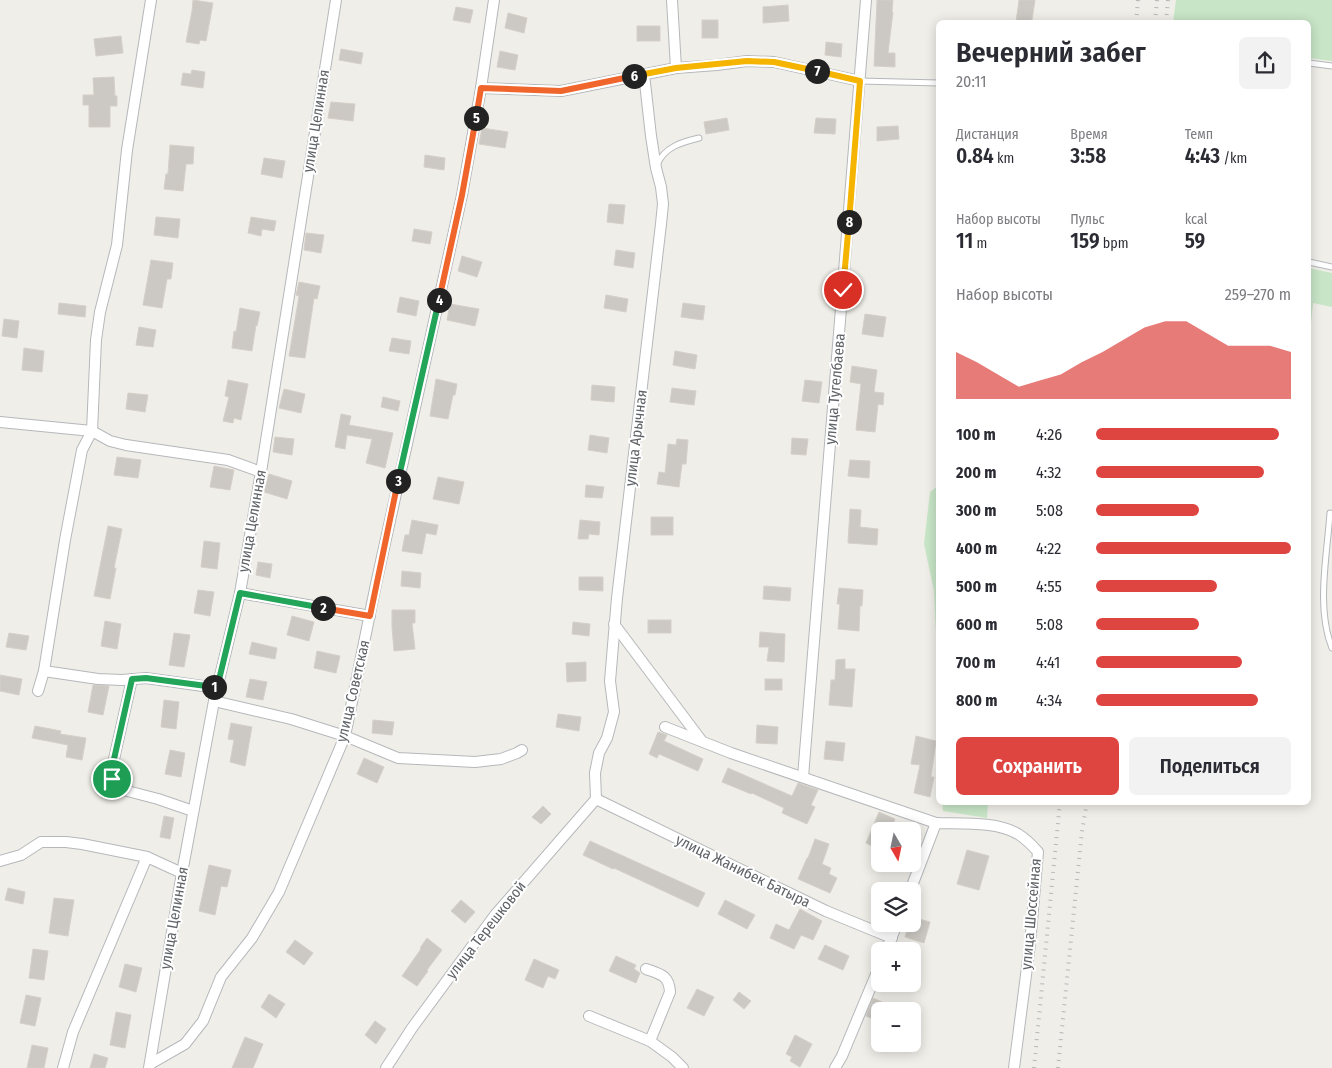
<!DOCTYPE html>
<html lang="ru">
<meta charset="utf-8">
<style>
:root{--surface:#fff;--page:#f2f2f3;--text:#2b2b33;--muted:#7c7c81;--accent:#de4440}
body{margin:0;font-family:"Fira Sans Condensed",sans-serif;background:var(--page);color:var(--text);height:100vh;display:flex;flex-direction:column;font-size:19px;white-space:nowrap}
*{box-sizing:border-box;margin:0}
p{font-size:16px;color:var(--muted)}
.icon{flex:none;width:28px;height:28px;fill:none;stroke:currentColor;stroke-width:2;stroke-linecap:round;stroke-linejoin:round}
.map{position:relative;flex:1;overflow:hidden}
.side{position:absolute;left:936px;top:20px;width:375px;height:785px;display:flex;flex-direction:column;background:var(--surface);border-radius:8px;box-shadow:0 2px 12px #0003}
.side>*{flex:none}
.needle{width:32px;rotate:171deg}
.controls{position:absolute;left:871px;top:822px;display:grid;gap:10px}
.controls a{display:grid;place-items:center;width:50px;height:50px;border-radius:8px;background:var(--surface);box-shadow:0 2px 12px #0003;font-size:25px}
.pin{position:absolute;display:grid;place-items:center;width:42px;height:42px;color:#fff;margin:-21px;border:2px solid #fff;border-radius:50%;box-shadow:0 1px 5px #0007}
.km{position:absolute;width:25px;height:25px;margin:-12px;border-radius:50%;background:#222;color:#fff;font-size:14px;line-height:25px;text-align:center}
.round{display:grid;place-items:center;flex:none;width:52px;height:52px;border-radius:8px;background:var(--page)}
.summary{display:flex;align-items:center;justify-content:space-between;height:85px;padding:0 20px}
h1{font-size:28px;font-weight:600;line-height:38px}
.figures{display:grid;grid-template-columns:repeat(3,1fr);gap:8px;height:85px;padding:5px 20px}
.figures div{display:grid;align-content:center}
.figures b{font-size:21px;font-weight:600}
.figures small{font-size:14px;font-weight:400}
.figures p{font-size:14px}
.chart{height:140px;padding:10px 20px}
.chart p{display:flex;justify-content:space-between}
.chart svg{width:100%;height:90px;margin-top:5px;fill:var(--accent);opacity:.7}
.action{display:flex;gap:10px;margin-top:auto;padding:10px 20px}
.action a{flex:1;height:58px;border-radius:8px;background:var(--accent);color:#fff;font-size:20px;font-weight:600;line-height:58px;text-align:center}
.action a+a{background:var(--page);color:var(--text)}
ul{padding:0 20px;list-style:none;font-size:16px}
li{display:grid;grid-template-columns:80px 60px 1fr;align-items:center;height:38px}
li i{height:12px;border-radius:6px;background:var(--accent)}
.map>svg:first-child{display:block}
</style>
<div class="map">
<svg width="1332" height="1068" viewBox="0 0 1332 1068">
<rect width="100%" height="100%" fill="#f0eee8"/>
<g fill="#c8e5c7">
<polygon points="1176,0 1332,0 1332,61 1309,58 1309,22 1173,22"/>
<polygon points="1309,268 1332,273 1332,307 1313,303 1309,343"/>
<polygon points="939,485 939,775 936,754 938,676 934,591 924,544 930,492"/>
<polygon points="942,803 988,803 987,818 943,811"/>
</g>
<g fill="#ccc9c4" stroke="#d5cfc7">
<polygon points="193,0 213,3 206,41 200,40 199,44 186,42 192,11"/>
<polygon points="877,0 893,0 892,12 893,12 888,53 895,53 895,67 874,66"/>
<polygon points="1019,0 1035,0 1032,20 1030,20 1029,22 1016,22"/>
<polygon points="788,5 789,21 763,23 763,7"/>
<polygon points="456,7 473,10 470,23 453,20"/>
<polygon points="508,13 527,18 524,33 505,28"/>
<rect x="702" y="20" width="16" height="18"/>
<rect x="637" y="26" width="23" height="15"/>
<polygon points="121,36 123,53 96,56 94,39"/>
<polygon points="826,42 842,44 841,57 825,55"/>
<polygon points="341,49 363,53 361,64 339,60"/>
<polygon points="500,51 518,55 515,70 497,67"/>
<polygon points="192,70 205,72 203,88 181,85 183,73 191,74"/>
<polygon points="114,77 115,96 117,96 117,106 110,106 110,127 89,127 89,105 83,105 83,95 94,95 93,78"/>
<polygon points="331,102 355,104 353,121 328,118"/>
<polygon points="727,118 729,130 706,134 704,122"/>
<polygon points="816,118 836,119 835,134 814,133"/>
<polygon points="898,126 899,139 877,141 877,127"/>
<polygon points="482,128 508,132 505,148 479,144"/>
<polygon points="170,145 194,147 193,164 186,164 183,191 164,189 166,174 168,174"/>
<polygon points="425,155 445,158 444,170 424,167"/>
<polygon points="264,158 285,161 282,178 261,174"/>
<polygon points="609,204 625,205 623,224 607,222"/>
<polygon points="156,217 180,219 178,238 154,235"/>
<polygon points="251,217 276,221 274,231 262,229 261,236 248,233"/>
<polygon points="414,229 432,232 430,244 412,241"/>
<polygon points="306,233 324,235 321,253 304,250"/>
<polygon points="616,250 635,253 633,268 614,265"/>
<polygon points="462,256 482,262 477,277 458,271"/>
<polygon points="151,260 173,263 171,279 167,279 162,308 143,305"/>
<polygon points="299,282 320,286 317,299 314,298 305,358 289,356 299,296 296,295"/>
<polygon points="606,295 628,299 626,312 604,308"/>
<polygon points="400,297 419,301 416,316 397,312"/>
<polygon points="59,303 86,306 85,317 58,314"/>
<polygon points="683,303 705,306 703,320 681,317"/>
<polygon points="450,304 479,309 475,326 447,320"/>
<polygon points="240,308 260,312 257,326 256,325 252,351 232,348 234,331 236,332"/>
<polygon points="865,314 886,317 883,337 862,334"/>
<polygon points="4,319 19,321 17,338 2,336"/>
<polygon points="139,327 156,330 153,347 136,345"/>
<polygon points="392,338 411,341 409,354 389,351"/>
<polygon points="24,348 44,351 42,372 22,370"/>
<polygon points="675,351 697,355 695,369 673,365"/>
<polygon points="852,366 877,370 874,392 884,393 883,405 878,404 875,432 856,430 861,384 850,382"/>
<polygon points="436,379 457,384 455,395 453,395 448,419 430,416"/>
<polygon points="228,380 248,384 241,420 234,418 233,423 223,421 229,397 225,396"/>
<polygon points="805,380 822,382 819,403 802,401"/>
<polygon points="592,385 615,387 614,402 591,400"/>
<polygon points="672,388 696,391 694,405 670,402"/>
<polygon points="284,389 305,394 301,413 279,408"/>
<polygon points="128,393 148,395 145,412 126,409"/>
<polygon points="383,397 400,401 398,411 381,407"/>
<polygon points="341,414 351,416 349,425 393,433 385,468 366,463 372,439 347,435 345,449 335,447"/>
<polygon points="590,435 609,438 607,453 588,450"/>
<polygon points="275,437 294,439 292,455 273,452"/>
<polygon points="792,438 808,439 806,455 791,454"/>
<polygon points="677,439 688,440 686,464 682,464 679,487 657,484 659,472 665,473 668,444 676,445"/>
<polygon points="117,457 141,460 138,478 114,475"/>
<polygon points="850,460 870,461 869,478 848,476"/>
<polygon points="214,466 234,470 230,490 210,487"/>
<polygon points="269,474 292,481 287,499 264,492"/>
<polygon points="438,477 464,482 459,504 433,499"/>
<polygon points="586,485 604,487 602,498 585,497"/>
<polygon points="850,509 861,510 860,527 878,529 877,545 848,543"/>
<rect x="651" y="517" width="22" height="18"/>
<polygon points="412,520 438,525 436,535 426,533 422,554 402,551 405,535 409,535"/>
<polygon points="580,520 600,522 599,535 589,534 588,539 578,539"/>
<polygon points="108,526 122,529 114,568 116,568 110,599 94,596"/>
<polygon points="204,541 220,543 217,569 201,567"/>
<polygon points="258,562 272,564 270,578 256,575"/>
<polygon points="402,571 421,573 420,588 401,586"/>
<polygon points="579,577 603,577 603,591 579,590"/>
<polygon points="764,586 791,588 790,601 763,599"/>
<polygon points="839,588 863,590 862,606 860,606 859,631 838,629 840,604 837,604"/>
<polygon points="198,590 214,592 210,616 194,613"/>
<polygon points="392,610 415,610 415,623 412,623 415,649 394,651 392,627"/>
<polygon points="292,616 314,622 309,641 287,635"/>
<rect x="648" y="620" width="23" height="13"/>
<polygon points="105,621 121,624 117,649 101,646"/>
<polygon points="573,622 590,624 589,636 572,634"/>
<polygon points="760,632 785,634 784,662 767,661 769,647 759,647"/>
<polygon points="9,633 29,636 26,650 6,647"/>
<polygon points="174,633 190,635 184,667 169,665"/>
<polygon points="252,642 277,648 275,659 249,654"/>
<polygon points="317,651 340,656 336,673 314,668"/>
<polygon points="845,659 845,669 855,669 852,707 829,705 831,680 835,680 836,660"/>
<polygon points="586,662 586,681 567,682 566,663"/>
<polygon points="0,675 22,679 19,695 0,691"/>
<polygon points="250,679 267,682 263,700 246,697"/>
<rect x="765" y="679" width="17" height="11"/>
<polygon points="93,685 109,686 103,715 88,712"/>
<polygon points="164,700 179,702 176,729 161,727"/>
<polygon points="558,714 581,717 579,731 556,727"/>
<polygon points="373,720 394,722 392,735 372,733"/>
<polygon points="231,723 252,727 245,766 230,762 234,740 228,739"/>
<polygon points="757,725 778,727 777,744 756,743"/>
<polygon points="35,726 61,731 60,734 86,738 82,760 66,757 68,745 32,738"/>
<polygon points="658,732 667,735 664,741 703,759 698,771 659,754 657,758 649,754"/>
<polygon points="916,736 936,741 931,777 934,777 930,797 914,793 920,765 911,764"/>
<polygon points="826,741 845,743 843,761 824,759"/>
<polygon points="170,750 185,753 181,777 165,774"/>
<polygon points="364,758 384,767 377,783 357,774"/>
<polygon points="728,768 792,796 798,783 818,790 811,805 815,807 807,824 782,813 784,808 752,793 751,794 722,782"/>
<polygon points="543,806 551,814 541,824 532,817"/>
<polygon points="879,812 895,819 891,829 880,823 880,850 866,843"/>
<polygon points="164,816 174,818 170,839 160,837"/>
<polygon points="815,839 829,844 822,864 831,868 829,874 837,878 830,893 798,879 807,858 808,858"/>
<polygon points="590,841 705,893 698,907 614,868 613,869 583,855"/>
<polygon points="967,850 989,856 979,890 957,884"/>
<polygon points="209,865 231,870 227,887 221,886 215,915 199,911"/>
<polygon points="8,888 25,892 23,904 5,900"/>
<polygon points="54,898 74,900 68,936 49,933"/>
<polygon points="461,900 475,912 465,923 451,911"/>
<polygon points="725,900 755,915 747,929 718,914"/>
<polygon points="800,909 822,921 813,940 801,935 794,949 770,938 776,924 789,930"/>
<polygon points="912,917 930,922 924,943 905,937 909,924 912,924"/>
<polygon points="427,938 442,950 427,970 428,971 417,986 402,976 421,949 420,948"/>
<polygon points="295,940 313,953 304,965 286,952"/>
<polygon points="825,945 849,956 843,970 818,959"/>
<polygon points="33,949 48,951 44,980 29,978"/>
<polygon points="616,956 636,965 634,969 640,973 636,983 609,971"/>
<polygon points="534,959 559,970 555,979 548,976 543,988 525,980"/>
<polygon points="125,964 142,968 136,992 119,987"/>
<polygon points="697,989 714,997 704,1016 687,1008"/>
<polygon points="739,992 751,1001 744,1009 733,1000"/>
<polygon points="269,994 285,1004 276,1018 261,1007"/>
<polygon points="26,995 41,998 35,1026 20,1023"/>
<polygon points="873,998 902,1011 880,1011 880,1022 866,1016"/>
<polygon points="116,1012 131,1015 125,1048 110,1045"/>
<polygon points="375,1021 386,1029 376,1044 365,1035"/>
<polygon points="795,1035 812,1044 800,1067 790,1061 792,1057 786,1054"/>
<polygon points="245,1037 263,1044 253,1068 232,1068"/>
<polygon points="32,1045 48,1048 44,1068 27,1068"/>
<polygon points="94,1054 108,1058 105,1068 90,1068"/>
</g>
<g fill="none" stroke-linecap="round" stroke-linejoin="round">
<g stroke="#b5b8bb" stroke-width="7">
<g id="service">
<polyline points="1309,63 1332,66"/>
<polyline points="860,81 939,83"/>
<path d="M657 165C664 147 682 142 699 138"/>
<polyline points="1309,262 1332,267"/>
<path d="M1330 513C1327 556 1316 608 1332 648"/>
</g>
</g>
<g stroke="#b5b8bb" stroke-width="12">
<g id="minor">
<polyline points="672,0 676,68"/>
<polyline points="481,88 561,91 676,68 717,65 747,61 774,62 860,81"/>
<polyline points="0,422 92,431 110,441 126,445 228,460 261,472"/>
<polyline points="240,593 370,616"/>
<polyline points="614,624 701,740"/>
<polyline points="44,671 98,679 122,680 146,678 217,688"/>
<polyline points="132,679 112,768 112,784 116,788 158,799 193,811"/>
<polyline points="38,691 44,671 65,540 82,450 92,431 96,340 100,312 117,245 127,150 151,0"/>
<polyline points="214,701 291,719 345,736 398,758 475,762 501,759 517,753 522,750"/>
<polyline points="665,727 731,753 936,823"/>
<polyline points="803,777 866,0"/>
<polyline points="596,799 595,773 599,753 607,738 614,712 610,681 617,598 661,224 663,204 661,187 656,168 651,136 644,74"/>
<polyline points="596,799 826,911 892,938"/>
<polyline points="0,861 21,855 41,842 66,842 82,844 147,857 182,873"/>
<path d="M910 891 936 823C961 824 996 821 1018 834 1026 839 1032 845 1038 852L1030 944 1014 1068"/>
<polyline points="886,951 897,924"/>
<path d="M646 969C660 974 669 975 670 992L650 1041"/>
<polyline points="589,1016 650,1041 672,1057 683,1068"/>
<polyline points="150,1064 185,1044 203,1021 221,977 252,938 279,892 345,736 376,584 462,195 481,88 494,0"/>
<polyline points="63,1068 73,1032 147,857"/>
<polyline points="149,1068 182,873 214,701 240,593 261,472 336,0"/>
<polyline points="386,1068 412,1028 495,915 596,799"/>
<polyline points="835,1068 842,1056 880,965"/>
</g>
</g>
<use href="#service" stroke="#fff" stroke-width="5"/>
<use href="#minor" stroke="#fff" stroke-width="10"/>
<g stroke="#b6b7b7" stroke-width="4" stroke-dasharray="1 6" stroke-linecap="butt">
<polyline points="1136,22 1138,0"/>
<polyline points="1155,22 1157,0"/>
<polyline points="1166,22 1168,0"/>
<polyline points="1034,1068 1060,802"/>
<polyline points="1058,1068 1082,831 1087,802"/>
</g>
</g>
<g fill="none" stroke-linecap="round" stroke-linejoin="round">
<g stroke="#fff" stroke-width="10">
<polyline id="split-1" points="112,779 112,768 132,679 146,678 214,687"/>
</g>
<g stroke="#fff" stroke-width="10">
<polyline id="split-2" points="214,687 217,688 240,593 323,608"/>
</g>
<g stroke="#fff" stroke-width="10">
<polyline id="split-3" points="323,608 370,616 398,481"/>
</g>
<g stroke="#fff" stroke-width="10">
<polyline id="split-4" points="398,481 439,300"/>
</g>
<g stroke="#fff" stroke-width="10">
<polyline id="split-5" points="439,300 462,195 476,118"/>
</g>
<g stroke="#fff" stroke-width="10">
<polyline id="split-6" points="476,118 481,88 561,91 634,76"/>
</g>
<g stroke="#fff" stroke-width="10">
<polyline id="split-7" points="634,76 676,68 747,61 774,62 817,71"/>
</g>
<g stroke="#fff" stroke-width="10">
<polyline id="split-8" points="817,71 860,81 849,222"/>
</g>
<g stroke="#fff" stroke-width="10">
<polyline id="split-9" points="843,290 849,222"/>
</g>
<use href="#split-1" stroke="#22a559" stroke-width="6"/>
<use href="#split-2" stroke="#22a559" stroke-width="6"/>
<use href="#split-3" stroke="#f0652b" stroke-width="6"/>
<use href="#split-4" stroke="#22a559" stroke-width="6"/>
<use href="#split-5" stroke="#f0652b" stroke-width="6"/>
<use href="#split-6" stroke="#f0652b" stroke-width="6"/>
<use href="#split-7" stroke="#f5b400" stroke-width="6"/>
<use href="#split-8" stroke="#f5b400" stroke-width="6"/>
<use href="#split-9" stroke="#f5b400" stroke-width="6"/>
</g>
<g text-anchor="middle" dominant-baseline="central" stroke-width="4" stroke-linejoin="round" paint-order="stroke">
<g font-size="15" fill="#5f6367" stroke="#fff">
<text transform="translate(316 121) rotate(-81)">улица Целинная</text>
<text transform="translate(835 389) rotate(-85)">улица Тугелбаева</text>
<text transform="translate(636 438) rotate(-83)">улица Арычная</text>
<text transform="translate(252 521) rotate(-80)">улица Целинная</text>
<text transform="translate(353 691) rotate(-77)">улица Советская</text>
<text transform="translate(743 871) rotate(26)">улица Жанибек Батыра</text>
<text transform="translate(1031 914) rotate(-85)">улица Шоссейная</text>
<text transform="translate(174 918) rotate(-80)">улица Целинная</text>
<text transform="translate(486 930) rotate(-52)">улица Терешковой</text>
</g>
</g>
</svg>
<div class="controls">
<a><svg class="needle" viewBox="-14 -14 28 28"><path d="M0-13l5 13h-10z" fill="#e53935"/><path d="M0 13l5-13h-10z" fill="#7c7c81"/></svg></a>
<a><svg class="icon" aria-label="layers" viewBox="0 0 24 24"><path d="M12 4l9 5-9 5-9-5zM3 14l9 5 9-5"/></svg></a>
<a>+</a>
<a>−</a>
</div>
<div class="pin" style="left:112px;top:779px;background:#1e9e55"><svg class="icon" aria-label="arrive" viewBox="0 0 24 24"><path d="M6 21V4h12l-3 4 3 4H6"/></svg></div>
<div class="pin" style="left:843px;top:290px;background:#d93025"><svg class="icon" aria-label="check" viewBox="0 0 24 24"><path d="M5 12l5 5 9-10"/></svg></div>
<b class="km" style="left:214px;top:687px">1</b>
<b class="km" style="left:323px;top:608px">2</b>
<b class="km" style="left:398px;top:481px">3</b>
<b class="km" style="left:439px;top:300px">4</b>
<b class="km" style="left:476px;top:118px">5</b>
<b class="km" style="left:634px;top:76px">6</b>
<b class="km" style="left:817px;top:71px">7</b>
<b class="km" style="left:849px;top:222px">8</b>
<section class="side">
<div class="summary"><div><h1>Вечерний забег</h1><p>20:11</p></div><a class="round"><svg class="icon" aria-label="share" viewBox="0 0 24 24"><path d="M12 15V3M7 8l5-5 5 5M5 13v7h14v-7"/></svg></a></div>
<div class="figures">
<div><p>Дистанция</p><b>0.84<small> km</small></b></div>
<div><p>Время</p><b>3:58</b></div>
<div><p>Темп</p><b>4:43<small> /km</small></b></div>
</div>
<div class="figures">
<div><p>Набор высоты</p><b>11<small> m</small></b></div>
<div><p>Пульс</p><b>159<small> bpm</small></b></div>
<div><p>kcal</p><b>59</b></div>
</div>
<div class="chart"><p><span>Набор высоты</span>259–270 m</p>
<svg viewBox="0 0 160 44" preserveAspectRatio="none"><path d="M0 44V21L10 26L20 32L30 38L40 35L50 32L60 26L70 21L80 15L90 9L100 6L110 6L120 12L130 18L140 18L150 18L160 21V44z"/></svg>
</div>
<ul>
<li><b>100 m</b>4:26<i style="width:94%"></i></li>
<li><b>200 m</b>4:32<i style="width:86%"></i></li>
<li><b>300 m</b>5:08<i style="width:53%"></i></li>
<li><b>400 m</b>4:22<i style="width:100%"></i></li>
<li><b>500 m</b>4:55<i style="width:62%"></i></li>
<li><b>600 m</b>5:08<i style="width:53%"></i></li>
<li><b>700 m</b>4:41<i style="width:75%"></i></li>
<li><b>800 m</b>4:34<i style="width:83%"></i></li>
</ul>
<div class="action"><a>Сохранить</a><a>Поделиться</a></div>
</section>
</div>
